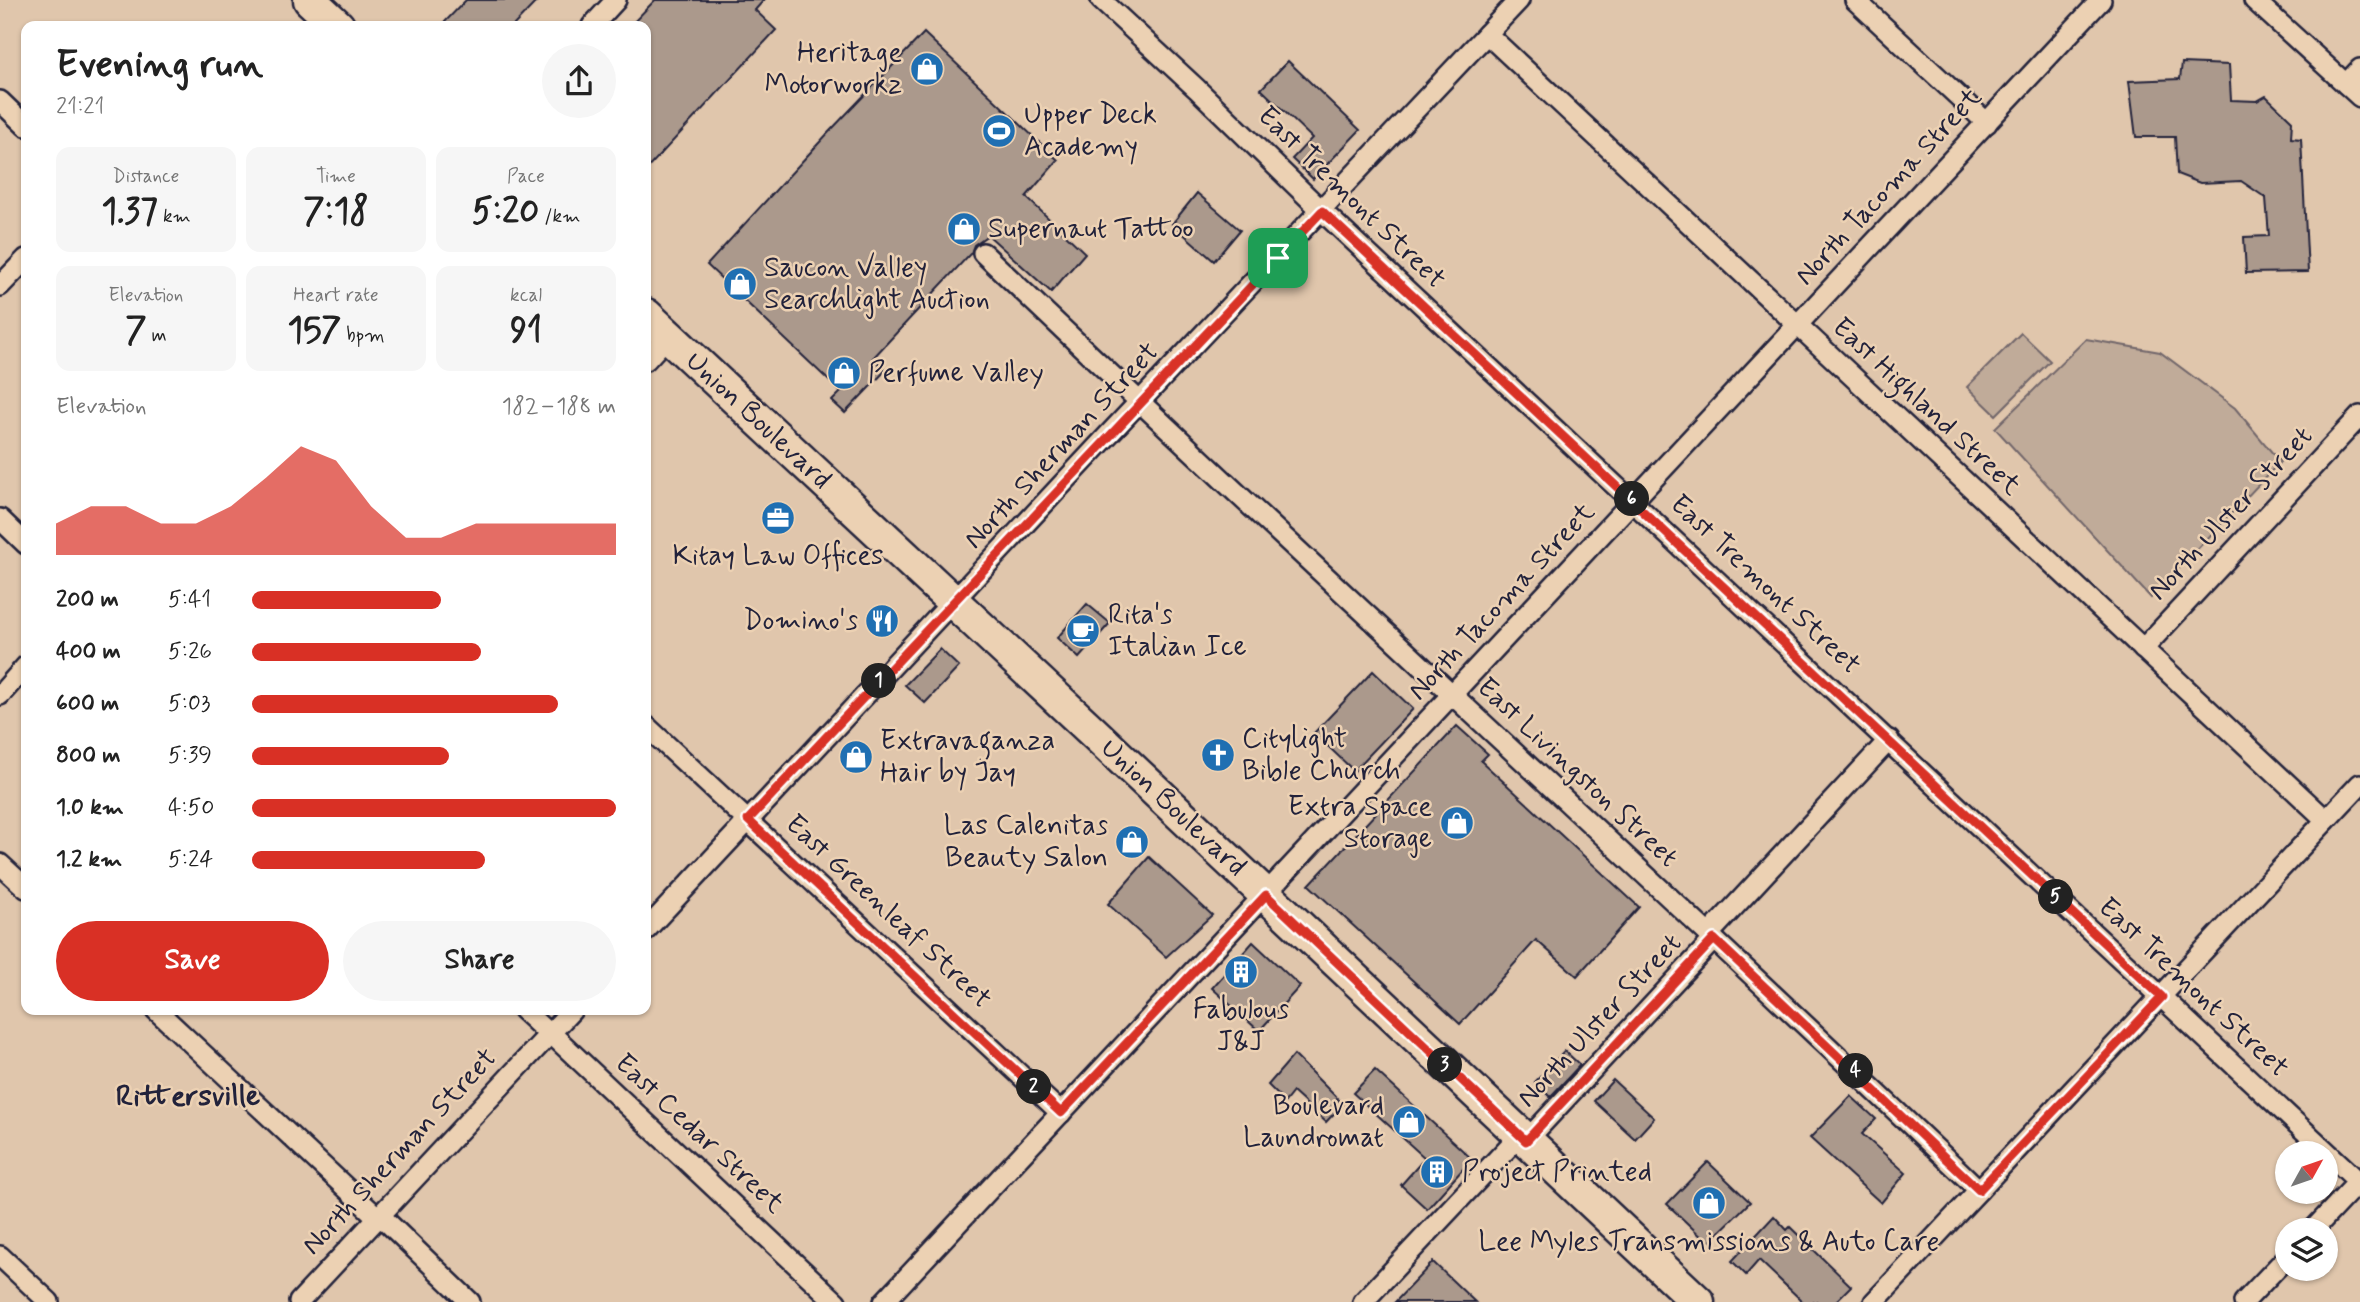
<!DOCTYPE html>
<meta charset="utf-8">
<style>
:root{--surface:#fff;--page:#f6f6f6;--text:#222;--muted:#767676;--accent:#d93025}
body{margin:0;font-family:Mynerve,sans-serif;background:var(--page);color:var(--text);height:100vh;display:flex;flex-direction:column;font-size:26px;white-space:nowrap}
*{box-sizing:border-box;margin:0}
p{font-size:23px;color:var(--muted)}
.icon{flex:none;width:38px;height:38px;fill:none;stroke:currentColor;stroke-width:2;stroke-linecap:round;stroke-linejoin:round}
.map{position:relative;flex:1;overflow:hidden}
.panel{position:absolute;left:21px;top:21px;width:630px;height:994px;display:flex;flex-direction:column;background:var(--surface);border-radius:14px;box-shadow:0 2px 5px #0004}
.panel>*{flex:none}
.needle{width:46px;rotate:50deg}
.buttons{position:absolute;left:2275px;top:1141px;display:grid;gap:14px}
.buttons a{display:grid;place-items:center;width:63px;height:63px;border-radius:50%;background:var(--surface);box-shadow:0 2px 5px #0004;font-size:35px}
.pin{position:absolute;display:grid;place-items:center;width:60px;height:60px;color:#fff;margin:-30px;border-radius:14px;box-shadow:0 4px 10px #0006}
.km{position:absolute;width:35px;height:35px;margin:-18px;border-radius:50%;background:#222;color:#fff;font-size:19px;line-height:35px;text-align:center}
.round{display:grid;place-items:center;flex:none;width:74px;height:74px;border-radius:37px;background:var(--page)}
.headline{display:flex;align-items:center;justify-content:space-between;height:119px;padding:0 35px}
h1{font-size:38px;font-weight:700;line-height:52px}
.metrics{display:grid;grid-template-columns:repeat(3,1fr);gap:10px;height:119px;padding:7px 35px}
.metrics div{display:grid;align-content:center;border-radius:14px;background:var(--page);text-align:center}
.metrics b{font-size:35px;font-weight:700}
.metrics small{font-size:19px;font-weight:400}
.metrics p{font-size:19px}
.chart{height:196px;padding:14px 35px}
.chart p{display:flex;justify-content:space-between}
.chart svg{width:100%;height:126px;margin-top:7px;fill:var(--accent);opacity:.7}
.primary-button{display:flex;gap:14px;margin-top:auto;padding:14px 35px}
.primary-button a{flex:1;height:80px;border-radius:42px;background:var(--accent);color:#fff;font-size:28px;font-weight:700;line-height:80px;text-align:center}
.primary-button a+a{background:var(--page);color:var(--text)}
ul{padding:0 35px;list-style:none;font-size:23px}
li{display:grid;grid-template-columns:112px 84px 1fr;align-items:center;height:52px}
li i{height:18px;border-radius:9px;background:var(--accent)}
.map>svg:first-child{display:block}
</style>
<div class="map">
<svg width="2360" height="1302" viewBox="0 0 2360 1302">
<rect width="100%" height="100%" fill="#e0c6ac"/>
<filter id="ink" filterUnits="userSpaceOnUse"><feTurbulence type="fractalNoise" baseFrequency=".0143" numOctaves="2"/><feDisplacementMap in="SourceGraphic" scale="14" xChannelSelector="R" yChannelSelector="G"/><feConvolveMatrix kernelMatrix="1 2 1 2 8 2 1 2 1" color-interpolation-filters="sRGB"/></filter>
<g filter="url(#ink)">
<g fill="#c0ab99" stroke="#71666a" stroke-width="2">
<polygon points="2021,333 2050,361 1996,415 1967,387"/>
<polygon points="2086,339 2160,352 2235,408 2280,462 2151,598 1995,428"/>
</g>
<g fill="#ab998c" stroke="#22223b" stroke-width="2">
<polygon points="466,0 538,0 513,26 441,26"/>
<polygon points="655,0 764,0 755,10 776,30 646,170 646,26 630,26"/>
<polygon points="924,33 1058,160 1026,197 1085,253 1051,292 988,235 974,245 971,253 873,358 886,370 845,413 832,401 841,392 707,265 829,132"/>
<polygon points="1288,61 1360,130 1313,179 1292,159 1312,138 1261,89"/>
<polygon points="2182,63 2229,65 2231,100 2257,101 2266,96 2292,121 2291,138 2301,139 2308,272 2246,273 2244,237 2269,236 2266,198 2241,181 2200,183 2177,174 2175,137 2136,137 2129,81 2180,79"/>
<polygon points="1197,193 1240,230 1214,261 1172,224"/>
<polygon points="1087,604 1110,623 1079,658 1057,638"/>
<polygon points="940,649 959,667 925,703 905,685"/>
<polygon points="1373,671 1413,709 1354,771 1314,733"/>
<polygon points="1457,726 1488,754 1481,761 1639,907 1577,976 1536,940 1460,1024 1309,885"/>
<polygon points="1149,857 1212,915 1166,957 1108,904"/>
<polygon points="1253,942 1300,986 1259,1031 1212,988"/>
<polygon points="1565,1051 1580,1065 1550,1097 1535,1082"/>
<polygon points="1294,1055 1343,1104 1326,1122 1293,1092 1285,1102 1268,1085"/>
<polygon points="1375,1070 1472,1159 1427,1209 1401,1185 1425,1158 1353,1093"/>
<polygon points="1613,1080 1654,1118 1635,1139 1594,1101"/>
<polygon points="1851,1096 1876,1119 1862,1134 1906,1173 1881,1203 1810,1138"/>
<polygon points="1708,1162 1750,1202 1708,1243 1667,1204"/>
<polygon points="1774,1216 1787,1230 1790,1227 1851,1286 1835,1302 1803,1302 1759,1260 1746,1275 1732,1261"/>
<polygon points="1433,1262 1475,1302 1395,1302"/>
</g>
<g fill="none" stroke-linecap="round" stroke-linejoin="round">
<g stroke="#22223b" stroke-width="24">
<g id="street">
<polyline points="1101,0 1197,89 1322,211 2360,1183"/>
<polyline points="1855,0 1987,123"/>
<polyline points="2254,0 2360,97"/>
<polyline points="592,26 616,0"/>
<polyline points="1487,34 2326,820"/>
<polyline points="2346,84 2360,69"/>
<polyline points="0,101 26,126"/>
<path d="M983 253C1312 568 1650 875 1979 1190"/>
<polyline points="0,286 26,259"/>
<polyline points="646,360 668,336"/>
<polyline points="0,519 26,544"/>
<polyline points="2143,649 2360,416"/>
<polyline points="0,695 26,666"/>
<polyline points="646,726 1061,1113"/>
<polyline points="0,864 26,888"/>
<polyline points="646,930 1111,432 1519,0"/>
<polyline points="1709,934 1889,740"/>
<polyline points="156,1010 376,1216 387,1222 470,1302"/>
<polyline points="523,1010 549,1034 558,1040 836,1302"/>
<polyline points="1526,1141 1714,939"/>
<polyline points="2313,1230 2360,1180"/>
<polyline points="0,1256 49,1302"/>
<polyline points="299,1302 572,1010"/>
<polyline points="884,1302 2101,0"/>
<polyline points="1363,1302 1520,1135"/>
<polyline points="1874,1302 2360,784"/>
<polyline points="2244,1302 2287,1257"/>
</g>
</g>
<g stroke="#22223b" stroke-width="37">
<g id="primary">
<polyline points="310,0 338,26"/>
<polyline points="646,315 1093,732 1698,1302"/>
</g>
</g>
<use href="#street" stroke="#ecd1b3" stroke-width="19"/>
<use href="#primary" stroke="#ecd1b3" stroke-width="32"/>
</g>
</g>
<g fill="none" stroke-linecap="round" stroke-linejoin="round" filter="url(#ink)">
<g stroke="#fff" stroke-width="14">
<polygon id="route" points="1322,211 2162,997 1979,1190 1714,939 1526,1141 1266,895 1061,1113 748,820"/>
</g>
<use href="#route" stroke="#d93025" stroke-width="9"/>
</g>
<defs>
<g id="shop-disc" transform="scale(1.75)"><circle r="9.5" fill="#1f6fb2" stroke="#ecd1b3"/><path d="M-5-2.5h2.3a2.7 3.5 0 0 1 5.4 0H5L5.5 6h-11ZM-1.5-2.5h3a1.5 2.3 0 0 0-3 0Z" fill="#fff"/></g>
<g id="stadium-disc" transform="scale(1.75)"><circle r="9.5" fill="#1f6fb2" stroke="#ecd1b3"/><path d="M0-5a6.5 5 0 1 0 0 10a6.5 5 0 1 0 0-10ZM-3.5-1.8h7v3.6h-7Z" fill="#fff"/></g>
<g id="office-disc" transform="scale(1.75)"><circle r="9.5" fill="#1f6fb2" stroke="#ecd1b3"/><path d="M-6-3h4V-5.5h4V-3h4V5H-6ZM-1-4.5V-3h2v-1.5ZM-6 0V1H6V0Z" fill="#fff"/></g>
<g id="restaurant-disc" transform="scale(1.75)"><circle r="9.5" fill="#1f6fb2" stroke="#ecd1b3"/><path d="M-5-6h1v4h1v-4h1v4h1v-4h1v5L-1.5 .5V6h-2V.5L-5-1ZM5-6V6H3V1.5H1.5Q1.5-4 5-6Z" fill="#fff"/></g>
<g id="cafe-disc" transform="scale(1.75)"><circle r="9.5" fill="#1f6fb2" stroke="#ecd1b3"/><path d="M-5.5-4.5H6V0H3Q3 3.5 0 3.5H-2.5Q-5.5 3.5-5.5 0ZM3-3.2v2h1.7v-2ZM-6 4.5H4V6H-6Z" fill="#fff"/></g>
<g id="church-disc" transform="scale(1.75)"><circle r="9.5" fill="#1f6fb2" stroke="#ecd1b3"/><path d="M-1.2-6h2.4v3.5h3.3v2.4h-3.3V6h-2.4V-.1h-3.3v-2.4h3.3Z" fill="#fff"/></g>
<g id="building-disc" transform="scale(1.75)"><circle r="9.5" fill="#1f6fb2" stroke="#ecd1b3"/><path d="M-4-6H4V6H1V3H-1V6H-4ZM-2.5-4.3h1.7v1.8h-1.7ZM.8-4.3h1.7v1.8H.8ZM-2.5-1h1.7V.8h-1.7ZM.8-1h1.7V.8H.8Z" fill="#fff"/></g>
</defs>
<g fill-rule="evenodd">
<use href="#shop-disc" x="927" y="69"/>
<use href="#stadium-disc" x="999" y="131"/>
<use href="#shop-disc" x="964" y="229"/>
<use href="#shop-disc" x="740" y="284"/>
<use href="#shop-disc" x="844" y="373"/>
<use href="#office-disc" x="778" y="518"/>
<use href="#restaurant-disc" x="882" y="621"/>
<use href="#cafe-disc" x="1083" y="631"/>
<use href="#church-disc" x="1218" y="755"/>
<use href="#shop-disc" x="856" y="757"/>
<use href="#shop-disc" x="1457" y="823"/>
<use href="#shop-disc" x="1132" y="842"/>
<use href="#building-disc" x="1241" y="972"/>
<use href="#shop-disc" x="1409" y="1122"/>
<use href="#building-disc" x="1437" y="1172"/>
<use href="#shop-disc" x="1709" y="1203"/>
</g>
<g text-anchor="middle" dominant-baseline="central" stroke-width="5" stroke-linejoin="round" paint-order="stroke">
<g font-size="28" fill="#22223b" stroke="#ecd1b3" text-anchor="start">
<text x="902" y="53" text-anchor="end">Heritage<tspan x="902" dy="32">Motorworkz</tspan></text>
<text x="1024" y="115">Upper Deck<tspan x="1024" dy="32">Academy</tspan></text>
<text x="988" y="229">Supernaut Tattoo</text>
<text x="764" y="268">Saucon Valley<tspan x="764" dy="32">Searchlight Auction</tspan></text>
<text x="868" y="373">Perfume Valley</text>
<text x="778" y="556" text-anchor="middle">Kitay Law Offices</text>
<text x="1108" y="615">Rita's<tspan x="1108" dy="32">Italian Ice</tspan></text>
<text x="858" y="621" text-anchor="end">Domino's</text>
<text x="1242" y="739">Citylight<tspan x="1242" dy="32">Bible Church</tspan></text>
<text x="880" y="741">Extravaganza<tspan x="880" dy="32">Hair by Jay</tspan></text>
<text x="1432" y="807" text-anchor="end">Extra Space<tspan x="1432" dy="32">Storage</tspan></text>
<text x="1108" y="826" text-anchor="end">Las Calenitas<tspan x="1108" dy="32">Beauty Salon</tspan></text>
<text x="1241" y="1010" text-anchor="middle">Fabulous<tspan x="1241" dy="32">J&amp;J</tspan></text>
<text x="1384" y="1106" text-anchor="end">Boulevard<tspan x="1384" dy="32">Laundromat</tspan></text>
<text x="1462" y="1172">Project Printed</text>
<text x="1709" y="1242" text-anchor="middle">Lee Myles Transmissions &amp; Auto Care</text>
</g>
<g font-size="28" fill="#22223b" stroke="#ecd1b3">
<text transform="translate(1889 187) rotate(-47)">North Tacoma Street</text>
<text transform="translate(1351 198) rotate(44)">East Tremont Street</text>
<text transform="translate(1926 407) rotate(43)">East Highland Street</text>
<text transform="translate(758 421) rotate(43)">Union Boulevard</text>
<text transform="translate(1062 446) rotate(-47)">North Sherman Street</text>
<text transform="translate(2231 514) rotate(-47)">North Ulster Street</text>
<text transform="translate(1765 585) rotate(43)">East Tremont Street</text>
<text transform="translate(1502 602) rotate(-47)">North Tacoma Street</text>
<text transform="translate(1577 773) rotate(43)">East Livingston Street</text>
<text transform="translate(1173 808) rotate(43)">Union Boulevard</text>
<text transform="translate(888 912) rotate(43)">East Greenleaf Street</text>
<text transform="translate(2193 988) rotate(43)">East Tremont Street</text>
<text transform="translate(1600 1021) rotate(-47)">North Ulster Street</text>
<text transform="translate(699 1134) rotate(43)">East Cedar Street</text>
<text transform="translate(400 1152) rotate(-47)">North Sherman Street</text>
</g>
<g font-size="30" font-weight="bold" fill="#22223b" stroke="#ecd1b3">
<text x="188" y="1096">Rittersville</text>
</g>
</g>
</svg>
<div class="buttons">
<a><svg class="needle" viewBox="-14 -14 28 28"><path d="M0-13l5 13h-10z" fill="#e53935"/><path d="M0 13l5-13h-10z" fill="#767676"/></svg></a>
<a><svg class="icon" aria-label="layers" viewBox="0 0 24 24"><path d="M12 4l9 5-9 5-9-5zM3 14l9 5 9-5"/></svg></a>
</div>
<div class="pin" style="left:1278px;top:258px;background:#1e9e55"><svg class="icon" aria-label="arrive" viewBox="0 0 24 24"><path d="M6 21V4h12l-3 4 3 4H6"/></svg></div>
<b class="km" style="left:879px;top:681px">1</b>
<b class="km" style="left:1034px;top:1087px">2</b>
<b class="km" style="left:1445px;top:1065px">3</b>
<b class="km" style="left:1856px;top:1071px">4</b>
<b class="km" style="left:2056px;top:897px">5</b>
<b class="km" style="left:1632px;top:499px">6</b>
<section class="panel">
<div class="headline"><div><h1>Evening run</h1><p>21:21</p></div><a class="round"><svg class="icon" aria-label="share" viewBox="0 0 24 24"><path d="M12 15V3M7 8l5-5 5 5M5 13v7h14v-7"/></svg></a></div>
<div class="metrics">
<div><p>Distance</p><b>1.37<small> km</small></b></div>
<div><p>Time</p><b>7:18</b></div>
<div><p>Pace</p><b>5:20<small> /km</small></b></div>
</div>
<div class="metrics">
<div><p>Elevation</p><b>7<small> m</small></b></div>
<div><p>Heart rate</p><b>157<small> bpm</small></b></div>
<div><p>kcal</p><b>91</b></div>
</div>
<div class="chart"><p><span>Elevation</span>182–188 m</p>
<svg viewBox="0 0 160 44" preserveAspectRatio="none"><path d="M0 44V33L10 27L20 27L30 33L40 33L50 27L60 17L70 6L80 11L90 27L100 38L110 38L120 33L130 33L140 33L150 33L160 33V44z"/></svg>
</div>
<ul>
<li><b>200 m</b>5:41<i style="width:52%"></i></li>
<li><b>400 m</b>5:26<i style="width:63%"></i></li>
<li><b>600 m</b>5:03<i style="width:84%"></i></li>
<li><b>800 m</b>5:39<i style="width:54%"></i></li>
<li><b>1.0 km</b>4:50<i style="width:100%"></i></li>
<li><b>1.2 km</b>5:24<i style="width:64%"></i></li>
</ul>
<div class="primary-button"><a>Save</a><a>Share</a></div>
</section>
</div>
